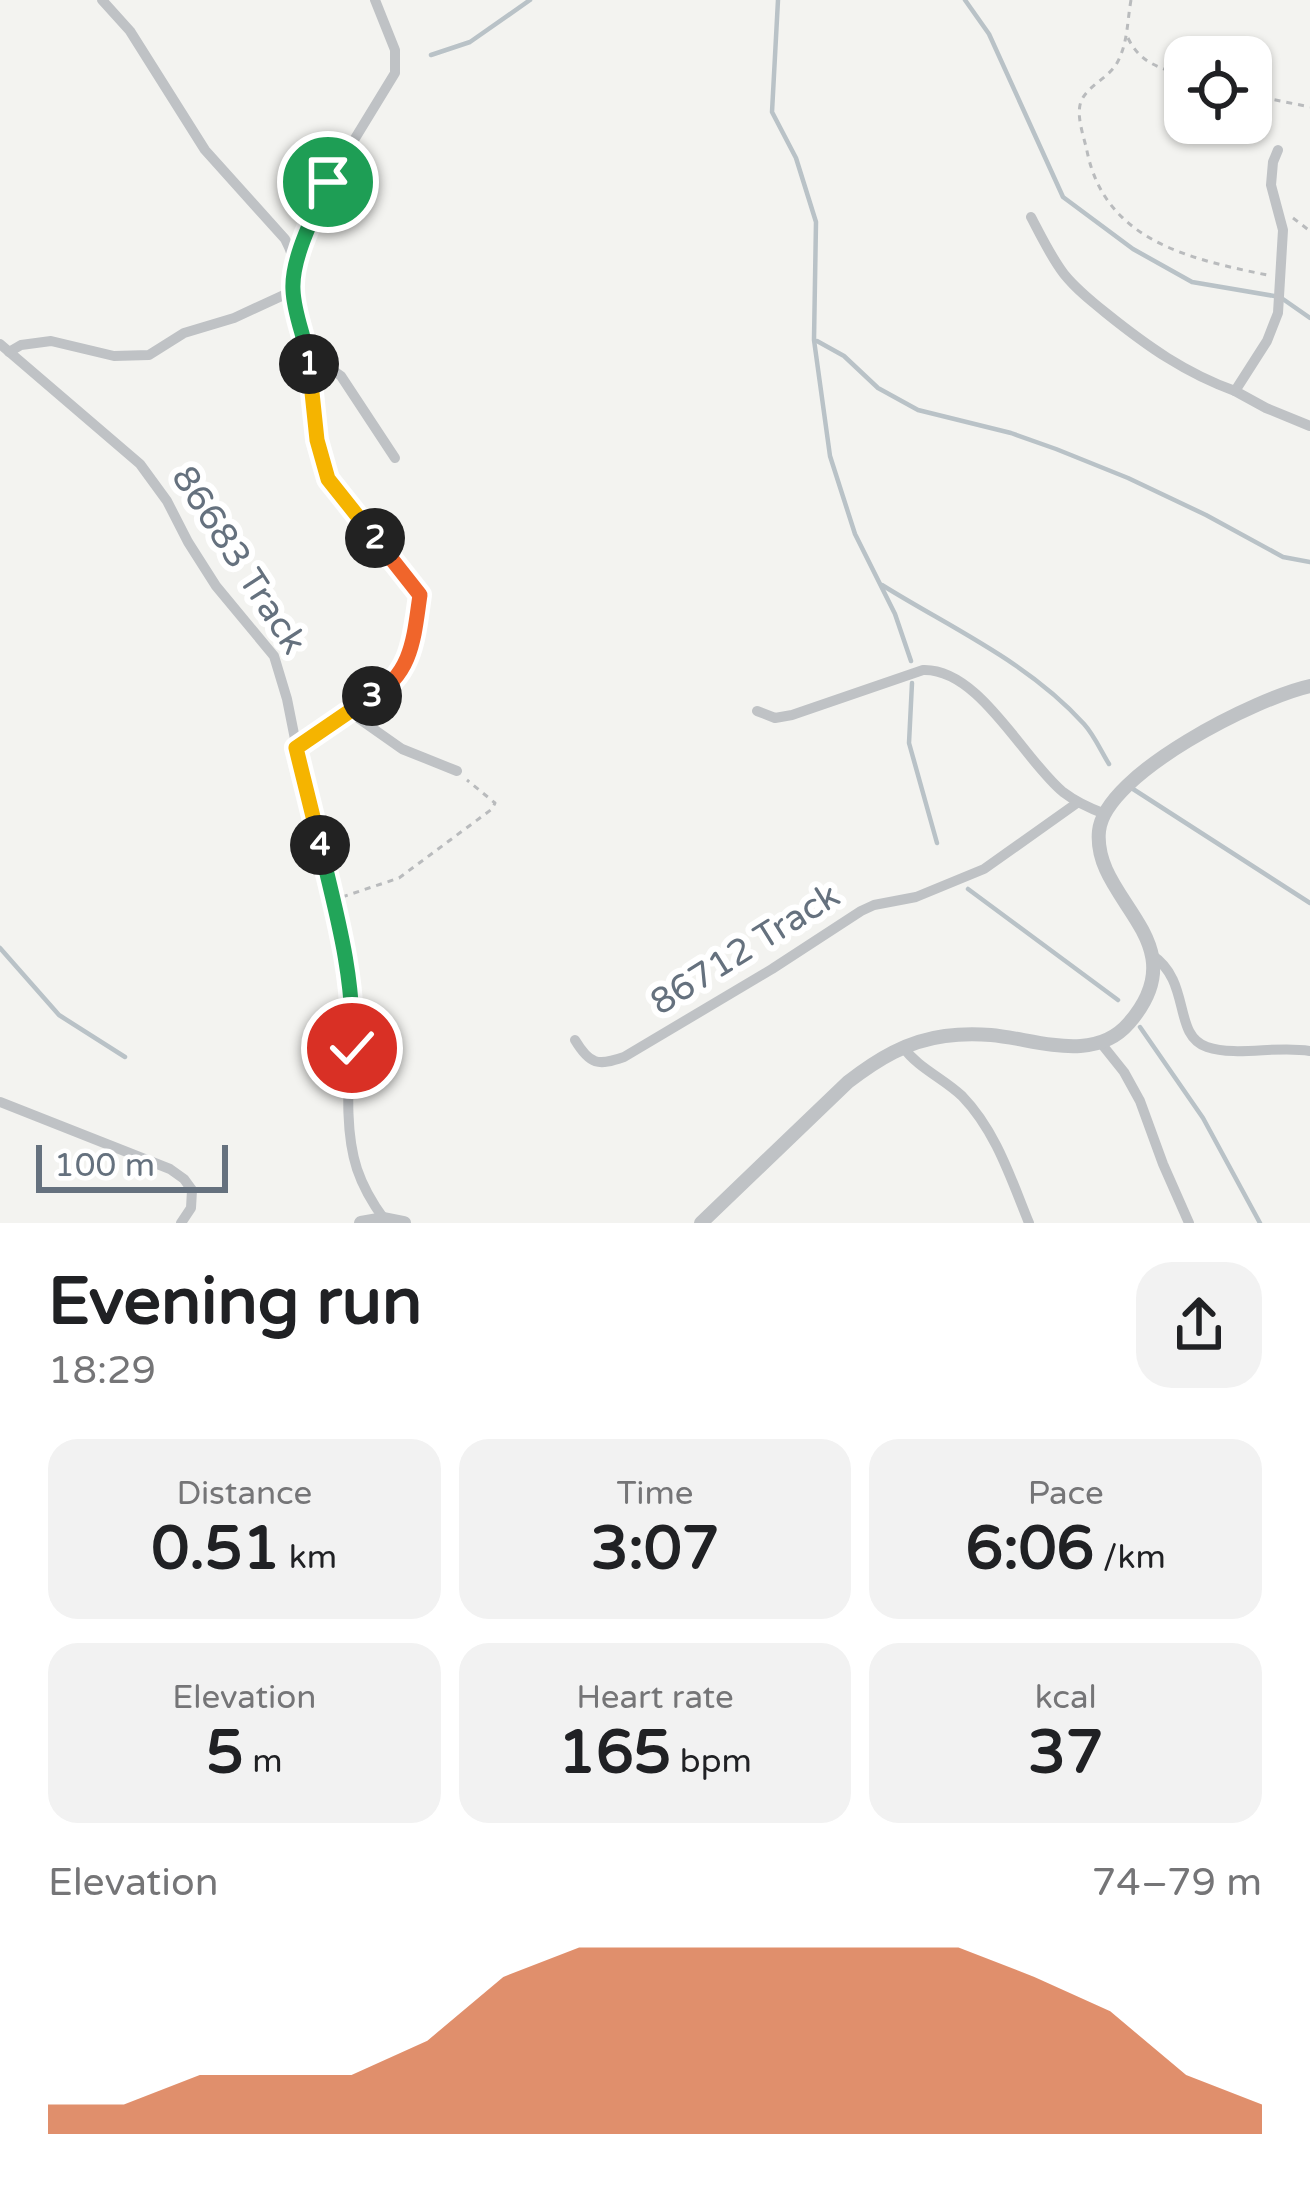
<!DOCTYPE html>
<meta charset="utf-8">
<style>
:root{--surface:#fff;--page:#f2f2f2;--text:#202124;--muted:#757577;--accent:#d4612f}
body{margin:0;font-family:"Varela Round",sans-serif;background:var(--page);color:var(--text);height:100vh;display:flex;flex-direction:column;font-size:45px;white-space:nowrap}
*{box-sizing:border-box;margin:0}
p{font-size:39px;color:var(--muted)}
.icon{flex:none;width:66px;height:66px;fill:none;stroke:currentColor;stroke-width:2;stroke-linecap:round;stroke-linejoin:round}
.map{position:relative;height:1223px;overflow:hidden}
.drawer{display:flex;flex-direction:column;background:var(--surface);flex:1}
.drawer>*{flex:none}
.tools{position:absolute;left:1164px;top:36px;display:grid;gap:24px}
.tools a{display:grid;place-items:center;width:108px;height:108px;border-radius:24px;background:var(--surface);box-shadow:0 3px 9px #0004;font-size:60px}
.scale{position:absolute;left:36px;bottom:30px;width:192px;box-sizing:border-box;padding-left:12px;border:6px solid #65717e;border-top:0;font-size:33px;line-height:42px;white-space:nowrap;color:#65717e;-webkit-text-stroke:9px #fff;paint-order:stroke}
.pin{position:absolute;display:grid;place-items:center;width:102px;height:102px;color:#fff;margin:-51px;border:6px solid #fff;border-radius:50%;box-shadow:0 3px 12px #0007}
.km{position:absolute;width:60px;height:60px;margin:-30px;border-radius:50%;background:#222;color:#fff;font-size:33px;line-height:60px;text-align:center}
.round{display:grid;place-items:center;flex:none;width:126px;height:126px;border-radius:36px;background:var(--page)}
.headline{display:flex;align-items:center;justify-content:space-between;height:204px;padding:0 48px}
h1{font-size:66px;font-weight:800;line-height:90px}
.stats{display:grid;grid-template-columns:repeat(3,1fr);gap:18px;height:204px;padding:12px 48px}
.stats div{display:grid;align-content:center;border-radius:30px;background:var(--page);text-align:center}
.stats b{font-size:60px;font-weight:800}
.stats small{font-size:33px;font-weight:400}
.stats p{font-size:33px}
.chart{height:336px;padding:24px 48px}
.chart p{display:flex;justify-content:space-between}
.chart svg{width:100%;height:216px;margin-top:12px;fill:var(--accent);opacity:.7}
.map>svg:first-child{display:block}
</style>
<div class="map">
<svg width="1310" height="1223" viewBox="0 0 1310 1223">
<rect width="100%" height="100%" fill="#f3f3f0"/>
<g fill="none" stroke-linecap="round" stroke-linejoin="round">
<g stroke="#b9c2c7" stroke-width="4.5">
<polyline points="778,0 772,112 796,158 816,222 814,340 830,456 855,534 895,614 911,661"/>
<polyline points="965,0 989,34 1063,197 1133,249 1192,282 1280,297 1310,318"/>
<polyline points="431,55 470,42 530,0"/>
<polyline points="817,341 844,356 878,388 918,410 1011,433 1056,449 1128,478 1206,515 1283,557 1310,562"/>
<path d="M882 585C951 628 1028 662 1084 724 1094 735 1101 751 1109 764"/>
<polyline points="912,683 909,743 937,843"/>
<polyline points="1133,789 1310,903"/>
<polyline points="968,889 1118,1000"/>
<polyline points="0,948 59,1015 125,1057"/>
<polyline points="1140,1027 1203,1118 1260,1223"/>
</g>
<g stroke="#b9bbbd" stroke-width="3" stroke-dasharray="6 6" stroke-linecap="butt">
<path d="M1131 0C1127 22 1128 43 1117 63 1108 79 1084 87 1080 105 1077 119 1084 137 1087 151 1105 241 1190 259 1267 275"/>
<path d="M1128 38C1140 63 1160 68 1185 76"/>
<polyline points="1251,95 1310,107"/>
<polyline points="1293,218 1310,231"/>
<polyline points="309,367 317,440 328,479 412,584"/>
<polyline points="342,897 399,878 492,809 495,803 467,780"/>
</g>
<g stroke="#bfc2c5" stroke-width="10">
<polyline points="1278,150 1273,162 1271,185 1283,230 1278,313 1267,341 1235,391 1266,408 1310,426"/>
<path d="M1031 217C1041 236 1051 257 1064 274 1076 289 1091 301 1106 313 1147 346 1185 373 1235 391"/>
<polyline points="296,264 329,181 395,73 395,50 375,0"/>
<polyline points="293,287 301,341 307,352 341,376 395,458"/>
<path d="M0 344 140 464 167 501 188 542 216 586 274 656 287 699 302 774 349 968C357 1031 338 1111 357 1169 363 1187 373 1204 384 1219"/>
<path d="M9 352 21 345 51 341 114 356 149 355 184 333 234 318 286 294C301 279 294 256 285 239L205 150 130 31 102 0"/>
<polyline points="348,711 402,749 457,771"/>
<path d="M757 711 775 718 792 715 923 670C979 668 1023 759 1063 792 1076 802 1089 808 1105 814"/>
<polyline points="296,748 342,715 382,691 401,675 412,648 420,595"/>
<path d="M1152 955C1192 982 1172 1035 1207 1047 1237 1057 1277 1045 1310 1051"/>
<path d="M575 1040C590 1065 598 1066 624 1057L772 969 861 911 874 905 916 897 984 869 1077 803"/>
<polyline points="1100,1042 1124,1072 1140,1101 1163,1164 1189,1223"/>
<path d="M903 1047C918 1068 943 1078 962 1096 996 1131 1011 1179 1029 1223"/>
<polyline points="0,1102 170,1169 184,1179 192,1190 191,1208 181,1223"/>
</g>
<g stroke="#bfc2c5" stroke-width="14">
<polyline points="361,1223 384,1219 404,1223"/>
<path d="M701 1223 848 1082C878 1059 907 1041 945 1036 960 1034 976 1034 991 1035 1036 1039 1094 1064 1129 1023 1200 941 1092 901 1099 831 1105 773 1259 697 1310 686"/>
</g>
</g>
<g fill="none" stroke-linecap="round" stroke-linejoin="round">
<g stroke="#fff" stroke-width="24">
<path id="split-1" d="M309 364C306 339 294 316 293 290 291 257 316 212 328 182"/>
</g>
<g stroke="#fff" stroke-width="24">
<polyline id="split-2" points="309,364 317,440 328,479 375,538"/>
</g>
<g stroke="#fff" stroke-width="24">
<path id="split-3" d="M372 696C413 675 414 635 420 595L375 538"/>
</g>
<g stroke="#fff" stroke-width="24">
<polyline id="split-4" points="320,845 296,748 372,696"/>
</g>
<g stroke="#fff" stroke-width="24">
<path id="split-5" d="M320 845C336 912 355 978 352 1048"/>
</g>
<use href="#split-1" stroke="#22a559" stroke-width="15"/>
<use href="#split-2" stroke="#f5b400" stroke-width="15"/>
<use href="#split-3" stroke="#f0652b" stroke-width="15"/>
<use href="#split-4" stroke="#f5b400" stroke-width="15"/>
<use href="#split-5" stroke="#22a559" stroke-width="15"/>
</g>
<g text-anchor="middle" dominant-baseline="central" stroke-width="12" stroke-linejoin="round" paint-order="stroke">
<g font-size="36" fill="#65717e" stroke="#fff">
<text transform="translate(239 560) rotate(57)">86683 Track</text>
<text transform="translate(745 949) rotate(-32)">86712 Track</text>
</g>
</g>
</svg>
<div class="tools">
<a><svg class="icon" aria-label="locate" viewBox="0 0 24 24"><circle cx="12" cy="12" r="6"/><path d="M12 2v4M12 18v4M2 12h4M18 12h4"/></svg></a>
</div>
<div class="scale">100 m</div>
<div class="pin" style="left:328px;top:182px;background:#1e9e55"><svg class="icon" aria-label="arrive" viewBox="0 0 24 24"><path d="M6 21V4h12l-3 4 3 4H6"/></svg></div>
<div class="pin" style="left:352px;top:1048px;background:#d93025"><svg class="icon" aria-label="check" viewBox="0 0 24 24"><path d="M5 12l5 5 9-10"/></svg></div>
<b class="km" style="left:309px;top:364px">1</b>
<b class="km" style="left:375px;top:538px">2</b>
<b class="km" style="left:372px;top:696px">3</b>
<b class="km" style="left:320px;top:845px">4</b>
</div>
<section class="drawer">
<div class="headline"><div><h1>Evening run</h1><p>18:29</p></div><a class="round"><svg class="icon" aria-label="share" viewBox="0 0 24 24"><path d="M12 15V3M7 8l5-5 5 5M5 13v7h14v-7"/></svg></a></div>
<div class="stats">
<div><p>Distance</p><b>0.51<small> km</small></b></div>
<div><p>Time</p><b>3:07</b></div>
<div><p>Pace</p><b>6:06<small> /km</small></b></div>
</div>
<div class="stats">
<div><p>Elevation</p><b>5<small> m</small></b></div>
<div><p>Heart rate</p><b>165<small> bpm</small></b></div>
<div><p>kcal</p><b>37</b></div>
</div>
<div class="chart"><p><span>Elevation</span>74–79 m</p>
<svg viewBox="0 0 160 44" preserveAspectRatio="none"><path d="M0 44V38L10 38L20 32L30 32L40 32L50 25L60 12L70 6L80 6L90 6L100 6L110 6L120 6L130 12L140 19L150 32L160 38V44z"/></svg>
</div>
</section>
